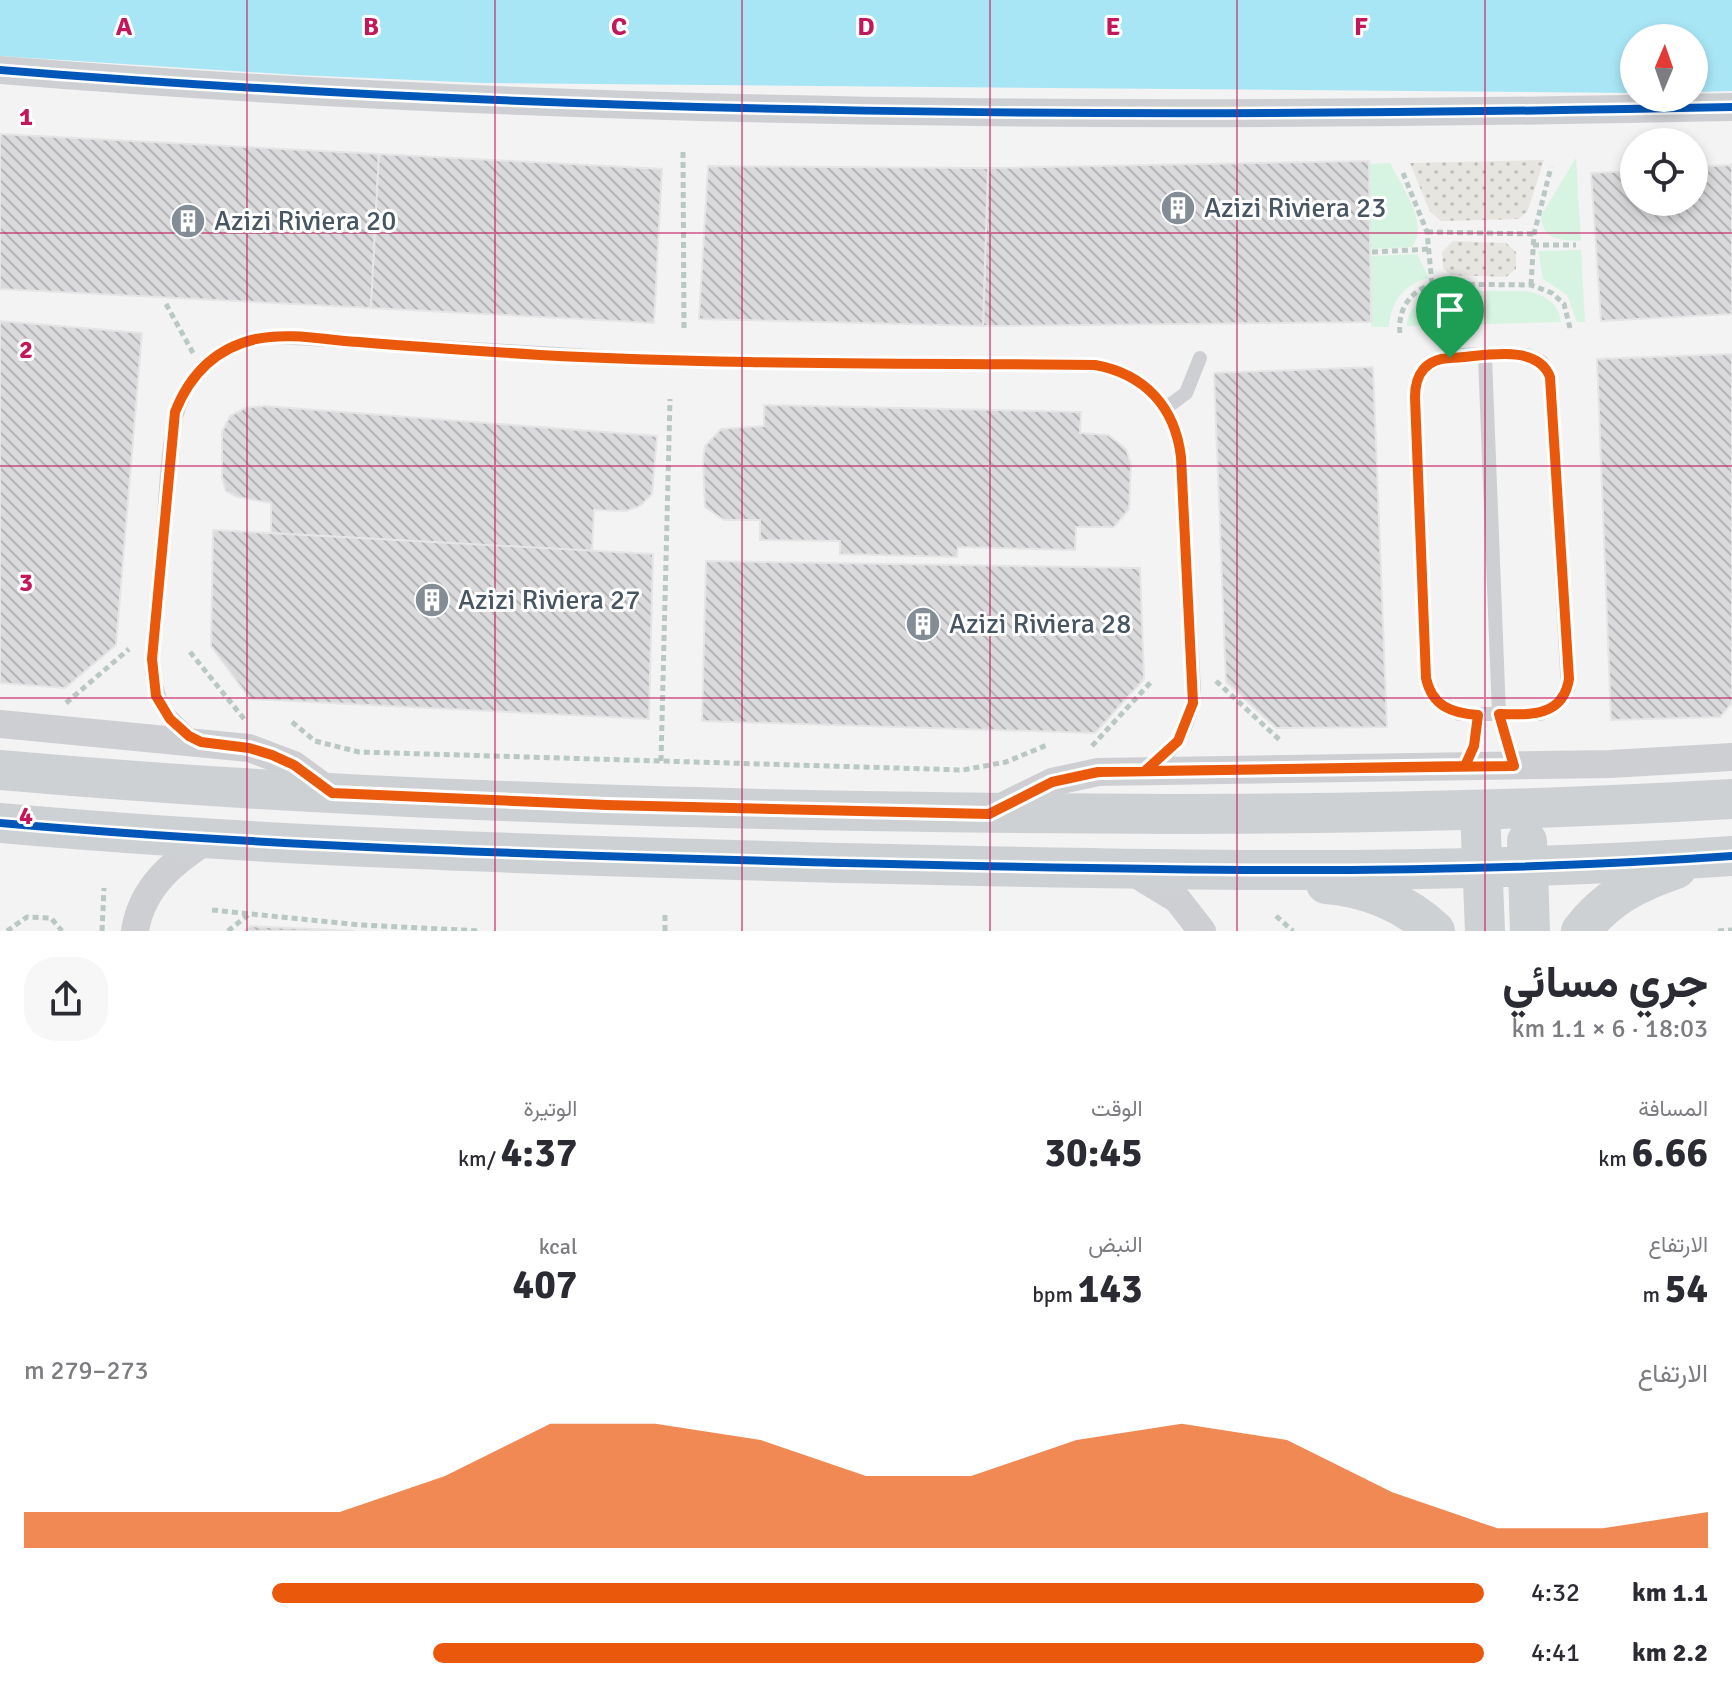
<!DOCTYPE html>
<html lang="ar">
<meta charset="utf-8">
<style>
:root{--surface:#fff;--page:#f7f7f7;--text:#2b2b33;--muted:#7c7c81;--accent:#ea580c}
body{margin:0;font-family:Signika,Vazirmatn,sans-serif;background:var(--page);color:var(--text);direction:rtl;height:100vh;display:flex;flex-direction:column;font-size:30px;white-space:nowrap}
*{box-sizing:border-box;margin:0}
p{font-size:26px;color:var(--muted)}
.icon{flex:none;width:44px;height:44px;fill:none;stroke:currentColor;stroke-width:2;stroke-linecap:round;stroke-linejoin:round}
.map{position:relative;height:931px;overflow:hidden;direction:ltr}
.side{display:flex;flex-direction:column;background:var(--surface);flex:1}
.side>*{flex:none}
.needle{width:52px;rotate:2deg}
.tools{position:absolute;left:1620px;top:24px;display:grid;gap:16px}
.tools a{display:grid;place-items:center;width:88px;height:88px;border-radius:50%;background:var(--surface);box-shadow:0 4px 12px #0003;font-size:40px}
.pin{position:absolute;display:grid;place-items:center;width:68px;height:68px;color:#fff;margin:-82px -34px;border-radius:50% 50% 50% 0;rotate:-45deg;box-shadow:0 0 8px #0007}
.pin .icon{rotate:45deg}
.round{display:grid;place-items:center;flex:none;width:84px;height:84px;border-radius:32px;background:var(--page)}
.summary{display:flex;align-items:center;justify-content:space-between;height:136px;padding:0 24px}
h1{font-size:44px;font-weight:800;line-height:60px}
.metrics{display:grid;grid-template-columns:repeat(3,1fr);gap:12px;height:136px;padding:8px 24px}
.metrics div{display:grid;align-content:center}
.metrics b{font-size:40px;font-weight:800}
.metrics small{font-size:22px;font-weight:400}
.metrics p{font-size:22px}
.chart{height:224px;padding:16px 24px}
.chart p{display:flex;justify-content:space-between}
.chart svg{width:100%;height:144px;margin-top:8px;fill:var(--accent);opacity:.7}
ul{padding:0 24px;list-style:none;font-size:26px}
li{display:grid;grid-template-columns:128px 96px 1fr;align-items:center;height:60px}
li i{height:20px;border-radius:10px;background:var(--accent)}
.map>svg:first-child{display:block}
</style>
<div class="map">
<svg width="1732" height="931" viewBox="0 0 1732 931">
<defs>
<pattern id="sand-dots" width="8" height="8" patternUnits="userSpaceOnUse" patternTransform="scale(2)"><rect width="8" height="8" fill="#e7e5df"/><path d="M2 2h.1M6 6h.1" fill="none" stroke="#bdbcb8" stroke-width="1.8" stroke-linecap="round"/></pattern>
<pattern id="building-back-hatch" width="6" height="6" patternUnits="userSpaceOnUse" patternTransform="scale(2)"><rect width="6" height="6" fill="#dadadc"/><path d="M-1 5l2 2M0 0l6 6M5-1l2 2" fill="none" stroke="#b3b4b6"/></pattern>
</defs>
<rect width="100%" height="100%" fill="#f4f3f3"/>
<g fill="url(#sand-dots)">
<polygon points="1544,160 1528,210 1519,219 1441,221 1430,212 1410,163"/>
<polygon points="1453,241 1506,243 1516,252 1516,269 1506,277 1451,275 1443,268 1442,252"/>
</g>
<g fill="#d6f4e1">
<path d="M1576 158 1581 241C1561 240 1542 241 1541 216Z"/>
<path d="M1390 163C1401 186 1430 223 1412 247L1370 249 1369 164Z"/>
<polygon points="1581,250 1585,322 1577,322 1567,295 1543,279 1538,251"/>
<path d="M1417 254 1429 278C1404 284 1391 301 1389 327H1371L1370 256Z"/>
<path d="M1523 291C1542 293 1559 302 1561 322L1407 326C1407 282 1492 292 1523 291Z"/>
</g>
<polygon fill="#a8e6f6" points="0,0 1732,0 1732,91 1694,92 1694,38 1634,38 1634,93 483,83 297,75 0,56"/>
<g fill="url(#building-back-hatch)" stroke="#e5e5e6" stroke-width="2">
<polygon points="0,134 379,154 371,308 0,289"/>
<polygon points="379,154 662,169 654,323 371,308"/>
<polygon points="1369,161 1371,322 983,326 988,168"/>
<polygon points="1732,165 1732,314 1601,321 1591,173 1634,171 1634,202 1694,202 1694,167"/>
<polygon points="708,166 988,168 983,326 699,319"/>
<polygon points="0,321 142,333 116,645 65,688 0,683"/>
<polygon points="1732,354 1732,703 1720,717 1611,720 1597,359"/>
<polygon points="1373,367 1387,727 1276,728 1226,682 1214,373"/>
<polygon points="764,405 1081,412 1080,433 1108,435 1126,449 1131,464 1129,509 1114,527 1076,527 1075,550 958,547 957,557 840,554 840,541 760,540 760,520 724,520 705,507 703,461 705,446 721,429 764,426"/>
<polygon points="264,406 657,436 652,494 640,506 626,511 594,510 592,551 271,533 271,503 237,497 226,491 222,478 222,432 230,416 245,408"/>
<polygon points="213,530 653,554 649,719 250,699 211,646"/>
<polygon points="706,561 1140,568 1144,679 1095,733 702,721"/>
<polygon points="251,926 354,931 244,931"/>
</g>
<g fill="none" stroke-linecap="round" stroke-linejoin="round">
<g stroke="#bac8c3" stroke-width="5" stroke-dasharray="6 4" stroke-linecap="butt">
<polyline points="683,152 684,332"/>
<polyline points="1403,173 1427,232 1432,284"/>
<polyline points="1427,232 1534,234"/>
<polyline points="1533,245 1576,245"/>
<polyline points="1372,252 1430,249"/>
<polyline points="1531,285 1534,234 1551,167"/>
<polyline points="166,304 193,353"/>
<path d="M1400 333C1397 308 1413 286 1439 284L1531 285 1552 293 1564 304 1570 328"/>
<polyline points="190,652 245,720"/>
<polyline points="1216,681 1282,742"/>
<polyline points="66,703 129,649"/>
<polyline points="292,722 315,741 359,752 963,770 1006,762 1047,745"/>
<polyline points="1092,746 1151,682"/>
<polyline points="661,761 670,399"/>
<polyline points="212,910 360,925 481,931"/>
<polyline points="1276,916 1293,931"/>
<polyline points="7,931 27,917 51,918 62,931"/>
<polyline points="102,931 104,888"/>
<polyline points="228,931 248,915"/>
<polyline points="665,931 665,915"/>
<polyline points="1718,931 1732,930"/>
</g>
<g stroke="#cdcfd2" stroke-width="14">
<path d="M1527 355 1542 362 1550 377 1568 689 1557 705 1540 714H1459L1433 697 1426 678 1415 387C1426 343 1491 357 1527 355Z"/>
<polyline points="1485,357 1499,714 1514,766"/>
<polyline points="1166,408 1186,393 1200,358"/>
<path d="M193 738 163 709 152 672C153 625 159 578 163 532 170 444 163 345 278 337L671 361 1095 365C1138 373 1167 398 1179 440L1194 690C1192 723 1177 751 1149 768"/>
<polyline points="1465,766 1474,746 1478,715"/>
</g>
<g stroke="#cdcfd2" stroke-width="28">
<path d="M0 70C576 117 1155 119 1732 107"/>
<polyline points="0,724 249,748 294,765 332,793"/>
<polyline points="993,811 1052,782 1098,772 1610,764 1732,757"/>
<polyline points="1131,871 1177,899 1202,931"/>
<path d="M135 931C142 885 176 860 212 837"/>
</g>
<g stroke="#ced1d4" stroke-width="40">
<path d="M0 770C269 794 539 804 809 810 1116 816 1425 817 1732 799"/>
<polyline points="1480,810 1485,931"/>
<path d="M0 823C280 848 563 855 844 863 1139 870 1437 877 1732 856"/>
<polyline points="1527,841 1530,931"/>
<path d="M1326 884C1366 887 1406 903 1435 931"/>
<path d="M1581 931C1606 898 1637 882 1676 869"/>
</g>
<g stroke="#fff" stroke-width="13">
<g id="cycleway">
<path d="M0 70C576 117 1155 119 1732 107"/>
<path d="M0 823C280 848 563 855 844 863 1139 870 1437 877 1732 856"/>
</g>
</g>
<use href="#cycleway" stroke="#0057b8" stroke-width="8"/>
</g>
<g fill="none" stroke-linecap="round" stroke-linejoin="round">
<g stroke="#fff" stroke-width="16">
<path id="route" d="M1450 358C1426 359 1415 374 1415 397L1426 678C1432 706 1451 713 1478 715L1474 746 1465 766 1098 772 1052 782 989 814 606 805 332 793 294 765 272 755 249 748 201 742 189 736 170 719 156 696 152 659 175 412C190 374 216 348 256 339 289 332 326 340 359 342 419 347 479 351 540 355 725 365 910 363 1095 365 1145 374 1175 407 1181 457L1193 703 1178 741 1145 771C1268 769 1391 767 1514 766L1499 714C1530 715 1563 717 1569 679L1550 377C1537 342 1481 357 1450 358"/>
</g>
<use href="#route" stroke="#ea580c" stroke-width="10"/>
</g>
<path fill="none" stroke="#c2185b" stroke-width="2" stroke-opacity="0.55" d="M247 0V931M495 0V931M742 0V931M990 0V931M1237 0V931M1485 0V931M0 233H1732M0 466H1732M0 698H1732"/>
<defs>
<g id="building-disc" transform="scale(1.8)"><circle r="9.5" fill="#848d95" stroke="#fff"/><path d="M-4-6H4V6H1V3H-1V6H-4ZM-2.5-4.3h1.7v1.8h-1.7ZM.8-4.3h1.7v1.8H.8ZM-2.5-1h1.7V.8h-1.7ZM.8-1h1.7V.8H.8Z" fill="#fff"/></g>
</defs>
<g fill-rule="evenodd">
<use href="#building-disc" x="1178" y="208"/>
<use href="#building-disc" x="188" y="221"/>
<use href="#building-disc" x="432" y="600"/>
<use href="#building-disc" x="923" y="624"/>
</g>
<g text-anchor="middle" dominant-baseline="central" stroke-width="6" stroke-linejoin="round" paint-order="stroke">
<g font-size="28" fill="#485663" stroke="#fff" text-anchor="start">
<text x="1204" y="208">Azizi Riviera 23</text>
<text x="214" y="221">Azizi Riviera 20</text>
<text x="458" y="600">Azizi Riviera 27</text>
<text x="949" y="624">Azizi Riviera 28</text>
</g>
</g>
<g font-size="26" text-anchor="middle" font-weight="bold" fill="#c2185b" stroke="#fff" stroke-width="6" stroke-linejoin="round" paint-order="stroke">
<text x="124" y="35">A</text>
<text x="371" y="35">B</text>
<text x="619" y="35">C</text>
<text x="866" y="35">D</text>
<text x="1113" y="35">E</text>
<text x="1361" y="35">F</text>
<text x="26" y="125">1</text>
<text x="26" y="358">2</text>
<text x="26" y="591">3</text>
<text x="26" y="824">4</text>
</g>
</svg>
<div class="tools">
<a><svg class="needle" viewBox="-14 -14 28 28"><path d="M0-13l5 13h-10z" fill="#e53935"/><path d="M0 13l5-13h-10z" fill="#7c7c81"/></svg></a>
<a><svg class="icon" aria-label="locate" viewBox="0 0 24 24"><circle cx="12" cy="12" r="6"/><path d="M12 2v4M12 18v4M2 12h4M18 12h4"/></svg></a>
</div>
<div class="pin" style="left:1450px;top:358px;background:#1e9e55"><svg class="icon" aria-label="arrive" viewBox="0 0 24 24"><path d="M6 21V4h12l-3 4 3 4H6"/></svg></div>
</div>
<section class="side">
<div class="summary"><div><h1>جري مسائي</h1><p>18:03 · 6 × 1.1 km</p></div><a class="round"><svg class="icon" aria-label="share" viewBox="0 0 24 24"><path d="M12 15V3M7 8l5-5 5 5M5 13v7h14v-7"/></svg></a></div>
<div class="metrics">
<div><p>المسافة</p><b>6.66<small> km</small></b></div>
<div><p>الوقت</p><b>30:45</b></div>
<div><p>الوتيرة</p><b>4:37<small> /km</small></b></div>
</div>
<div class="metrics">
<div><p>الارتفاع</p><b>54<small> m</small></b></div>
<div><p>النبض</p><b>143<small> bpm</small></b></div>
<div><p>kcal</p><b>407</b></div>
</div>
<div class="chart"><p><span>الارتفاع</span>273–279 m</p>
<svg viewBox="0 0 160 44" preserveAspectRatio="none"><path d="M0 44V33L10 33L20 33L30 33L40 22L50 6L60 6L70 11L80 22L90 22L100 11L110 6L120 11L130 27L140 38L150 38L160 33V44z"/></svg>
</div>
<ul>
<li><b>1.1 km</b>4:32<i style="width:83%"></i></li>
<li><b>2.2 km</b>4:41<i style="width:72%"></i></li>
</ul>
</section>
